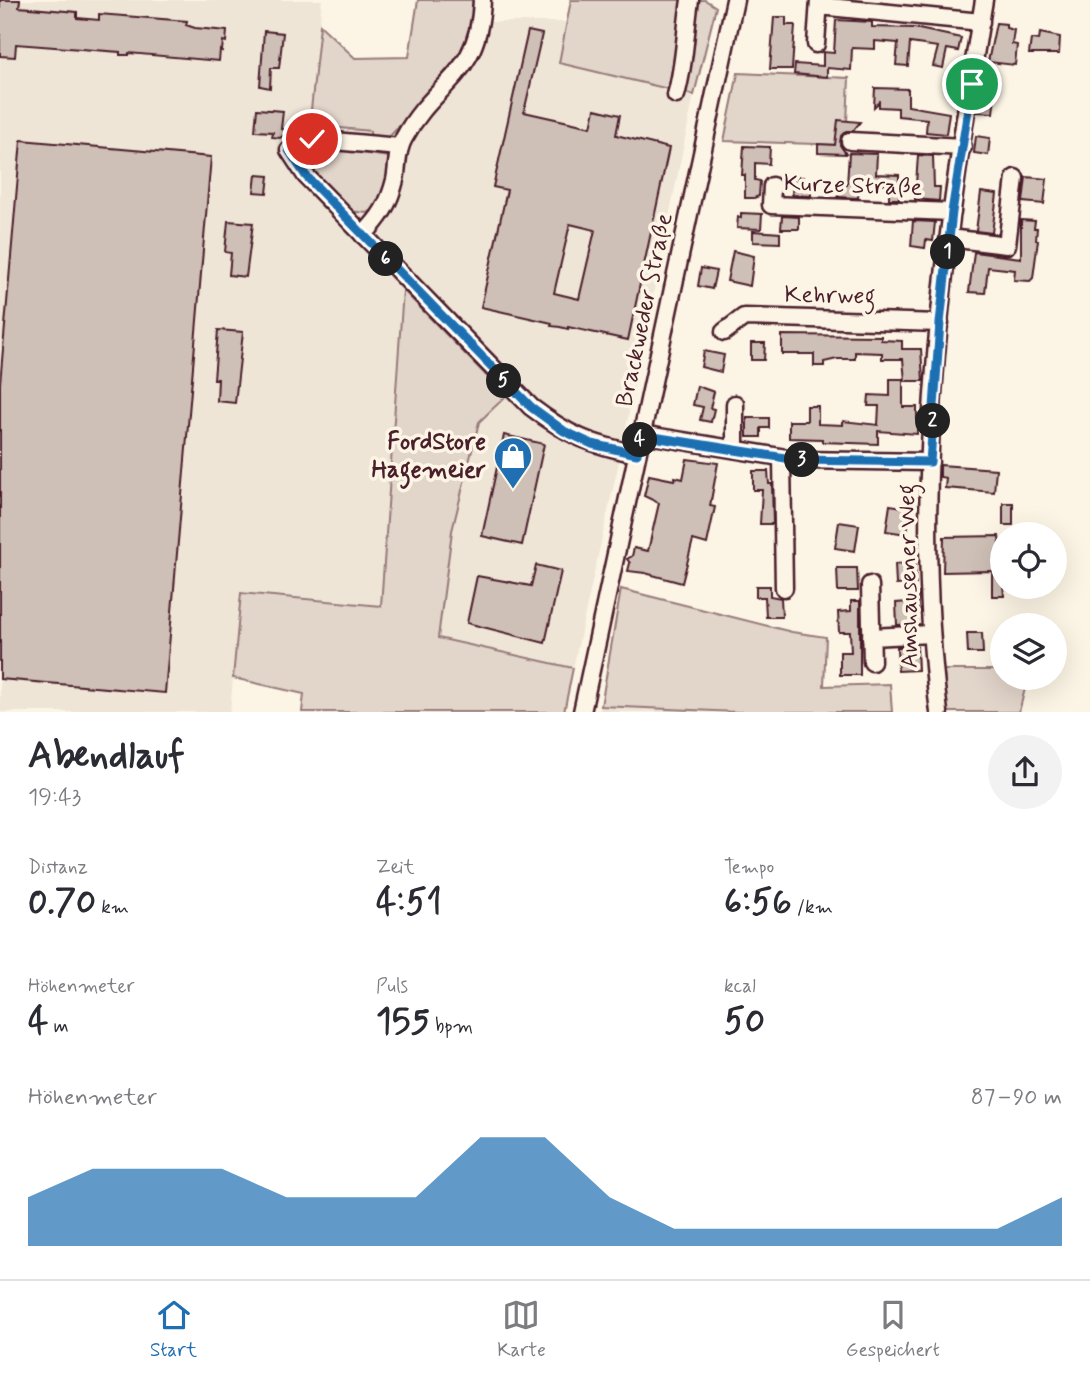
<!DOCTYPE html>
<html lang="de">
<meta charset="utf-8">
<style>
:root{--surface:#fff;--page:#f2f2f3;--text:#2b2b33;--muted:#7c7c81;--line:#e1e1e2;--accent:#1f6fb2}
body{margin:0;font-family:Mynerve,sans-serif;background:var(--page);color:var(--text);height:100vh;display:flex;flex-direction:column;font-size:26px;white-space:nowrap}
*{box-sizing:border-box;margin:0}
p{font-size:23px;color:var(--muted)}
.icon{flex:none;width:38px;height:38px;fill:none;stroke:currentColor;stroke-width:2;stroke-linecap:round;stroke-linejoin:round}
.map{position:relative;height:712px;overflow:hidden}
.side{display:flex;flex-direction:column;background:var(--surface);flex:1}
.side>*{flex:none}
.fabs{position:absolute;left:990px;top:522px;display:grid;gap:14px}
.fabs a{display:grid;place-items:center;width:77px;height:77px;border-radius:50%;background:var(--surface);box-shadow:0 7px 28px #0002;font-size:35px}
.pin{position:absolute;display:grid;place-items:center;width:60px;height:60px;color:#fff;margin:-30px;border:4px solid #fff;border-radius:50%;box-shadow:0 2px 7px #0007}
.km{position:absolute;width:35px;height:35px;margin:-18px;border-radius:50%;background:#222;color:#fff;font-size:19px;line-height:35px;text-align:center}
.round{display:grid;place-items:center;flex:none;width:74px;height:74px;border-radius:37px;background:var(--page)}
.head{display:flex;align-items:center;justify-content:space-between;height:119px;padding:0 28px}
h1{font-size:38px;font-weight:700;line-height:52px}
.figures{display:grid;grid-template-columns:repeat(3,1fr);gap:10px;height:119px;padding:7px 28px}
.figures div{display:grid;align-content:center}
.figures b{font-size:35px;font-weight:700}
.figures small{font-size:19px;font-weight:400}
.figures p{font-size:19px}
.chart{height:196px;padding:14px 28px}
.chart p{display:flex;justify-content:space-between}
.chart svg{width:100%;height:126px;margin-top:7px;fill:var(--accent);opacity:.7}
.dock{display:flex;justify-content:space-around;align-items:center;height:98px;border-top:2px solid var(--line);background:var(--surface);font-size:19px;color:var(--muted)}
.dock a{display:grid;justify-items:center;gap:4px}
.dock .active{color:var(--accent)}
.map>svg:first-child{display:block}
</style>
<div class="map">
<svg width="1090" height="712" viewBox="0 0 1090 712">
<rect width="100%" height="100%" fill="#fcf5e5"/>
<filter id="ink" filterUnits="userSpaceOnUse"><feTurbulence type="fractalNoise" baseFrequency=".0143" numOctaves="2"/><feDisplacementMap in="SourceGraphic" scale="14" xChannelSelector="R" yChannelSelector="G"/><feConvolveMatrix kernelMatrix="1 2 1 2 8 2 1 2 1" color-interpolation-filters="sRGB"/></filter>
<g filter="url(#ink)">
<g fill="#eee5d7">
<polygon points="0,0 322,0 311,110 306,129 319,126 370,131 488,0 488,22 569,22 571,0 705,0 716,7 694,95 619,462 573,668 437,639 452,531 479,421 506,396 403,291 381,606 241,594 230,712 0,712"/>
<polygon points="601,706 641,706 737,712 599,712"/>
</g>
<g fill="#e2d5ca" stroke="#967a7a" stroke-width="2">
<polygon points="418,0 477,0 476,19 461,61 389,137 370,138 370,131 320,126 319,131 306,130 311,110 320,25 355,58 409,57"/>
<polygon points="571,0 705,0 716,7 694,95 559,63"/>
<polygon points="738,73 849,78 846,145 724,141"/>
<path d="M319 147 389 157 393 166 381 205 367 213 350 211 309 166C307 156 311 152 319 147Z"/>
<polygon points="403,290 506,396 479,422 452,531 438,638 573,668 564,712 302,712 304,694 233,678 241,593 381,606"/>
<polygon points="621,589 792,632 826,637 824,686 890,684 892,712 737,712 601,706"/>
<polygon points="942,670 1003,670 1003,677 1028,677 1019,712 947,712"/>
</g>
<g fill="#cfc0b7" stroke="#4a1f2b" stroke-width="2" fill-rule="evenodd">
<polygon points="0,0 20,0 19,7 77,12 77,18 99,20 99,14 187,21 186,25 195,28 227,31 226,42 223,41 222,51 220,50 219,61 129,53 129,55 120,55 120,52 16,44 15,57 0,56"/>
<polygon points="774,17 786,17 786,25 795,25 792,69 770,69"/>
<polygon points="836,20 872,22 872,27 914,28 961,38 958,51 947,49 943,68 933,66 938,47 910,43 908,66 896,65 898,43 875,41 875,49 852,48 851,70 827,68 827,77 794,74 795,64 823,66 823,52 834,53"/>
<polygon points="996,23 1006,24 1006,28 1014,30 1012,44 1017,45 1015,65 988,62"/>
<polygon points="264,31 283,33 279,68 271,68 270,88 260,86"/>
<path d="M528 31 542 34 524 112 591 127 595 109 620 115 616 135 669 148 628 340 568 327V329L560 327 551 326 552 323 481 307 507 190 493 187ZM570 224 595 230 579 299 554 293Z"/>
<polygon points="1040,33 1060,37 1059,54 1029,54 1031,39 1039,40"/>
<polygon points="875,88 908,89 908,106 949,113 946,134 926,132 927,119 898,116 898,108 879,107 879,102 874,107"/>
<polygon points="980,95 995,96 993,113 978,112"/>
<polygon points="257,109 283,111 281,129 290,130 280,138 272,137 273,132 255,131"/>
<polygon points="838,120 860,122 853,131 846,131 841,136 840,145 846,154 818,153 818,144 835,145"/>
<polygon points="976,136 990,138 988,155 974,153"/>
<polygon points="21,140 211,157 165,693 0,679 0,384"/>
<polygon points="744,146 770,147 769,164 755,163 755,180 760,181 759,196 754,198 745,198 745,175 742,175"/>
<polygon points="849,153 877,154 876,174 899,175 899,199 889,199 889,184 859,183 858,198 837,197 843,192 844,185 847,185"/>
<polygon points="918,155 933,156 934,187 940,187 939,201 915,199"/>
<polygon points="256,175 269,176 267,193 254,192"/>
<polygon points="793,177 803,177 803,184 811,184 811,196 792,195"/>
<polygon points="1026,177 1047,179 1044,204 1023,202"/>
<polygon points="981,192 997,194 992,233 976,231"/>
<polygon points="741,213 762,214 761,229 737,228 738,217 741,218"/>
<polygon points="782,216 799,217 799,229 781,229"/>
<polygon points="1021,220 1035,221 1034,228 1037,228 1036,240 1038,240 1033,278 1030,281 1014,280 1015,270 988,267 985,293 969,292 974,252 1021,258"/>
<polygon points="228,221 253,223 246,277 229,275 231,253 225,252"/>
<polygon points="913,221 935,222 933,241 926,240 925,248 911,246"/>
<polygon points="753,231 780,233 780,243 753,242"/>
<polygon points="733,251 754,256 750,286 727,281"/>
<polygon points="701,268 716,271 712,289 698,286"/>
<polygon points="218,330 243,332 235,403 217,401 218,379 214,379"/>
<polygon points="782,335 881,336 881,340 902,341 902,349 921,349 923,381 905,381 903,359 882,359 882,353 855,352 855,359 837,359 824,362 824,366 814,366 814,354 782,354"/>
<polygon points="751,343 765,343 764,360 751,360"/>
<polygon points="704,351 724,355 721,372 701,367"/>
<polygon points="890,379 903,379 903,407 917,407 917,434 878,431 878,444 822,442 822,439 789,438 789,421 807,421 807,406 818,406 818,424 843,425 843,421 878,425 879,406 868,406 869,395 890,396"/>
<polygon points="697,386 714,392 710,408 714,409 711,422 700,420 703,407 693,405"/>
<polygon points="747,418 769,418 769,428 761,428 761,437 747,437"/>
<polygon points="504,435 544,444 522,545 482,536"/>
<polygon points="687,459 718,463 710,506 715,507 707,544 693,540 682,583 645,573 628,571 630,563 627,559 632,556 634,548 648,551 659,503 644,496 649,475 674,480 675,477 683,479"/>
<polygon points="940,465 996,469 994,492 945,488 946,478 940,477"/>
<polygon points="753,471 768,471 769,484 772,484 773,524 760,524 762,490 753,490"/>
<rect x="1003" y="503" width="10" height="22"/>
<polygon points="890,505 910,508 907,534 886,531"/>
<polygon points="839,522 859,525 855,551 835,548"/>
<polygon points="999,536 1004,596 992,596 992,571 943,572 944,537"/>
<polygon points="915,563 916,584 896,585 895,564"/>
<polygon points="536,565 561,571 545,643 467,623 477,576 531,586"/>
<polygon points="837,568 857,568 858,591 838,591"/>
<polygon points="756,586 770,586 770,596 781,598 782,617 766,617 765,597 756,597"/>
<polygon points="918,593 917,624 897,625 896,603 908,602 908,594"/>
<polygon points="851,601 860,601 860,675 840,675 840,652 851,652 850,632 839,632 838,612 851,611"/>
<polygon points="967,633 982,633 983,653 968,653"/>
<polygon points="897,647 917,647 918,670 898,671"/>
</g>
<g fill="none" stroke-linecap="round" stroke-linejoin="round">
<g stroke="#4a1f2b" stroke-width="21">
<g id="minor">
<polyline points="819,6 981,22"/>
<polyline points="816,44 819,0"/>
<path d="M676 95C685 64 685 32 690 0"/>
<polyline points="850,141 963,147"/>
<path d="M399 147 312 139 289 150 306 176 531 407C569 436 590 444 637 454"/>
<polyline points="772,186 771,205 952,212"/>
<path d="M363 235C380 218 389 204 395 180 398 166 396 151 404 138 435 80 479 79 482 0"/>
<polyline points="949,238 1007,245 1015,178"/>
<polyline points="724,332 744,317 940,323"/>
<polyline points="641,434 798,460 930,462"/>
<polyline points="735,449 735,404"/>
<polyline points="782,458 784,588"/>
<polyline points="870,585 872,662"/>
<polyline points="871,637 931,634"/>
<polyline points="582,712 735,0"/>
<path d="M939 712C909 481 946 229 984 0"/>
</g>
</g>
<use href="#minor" stroke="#fcf5e5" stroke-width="16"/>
</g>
</g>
<g fill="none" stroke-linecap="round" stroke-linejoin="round" filter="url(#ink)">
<g stroke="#fff" stroke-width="14">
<polyline id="route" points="312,139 289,150 306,176 531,407 564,431 592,444 637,454 641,435 798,460 930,462 940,323 952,212 972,84"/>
</g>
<use href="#route" stroke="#1f6fb2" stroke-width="9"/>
</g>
<defs>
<g id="shop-pin" transform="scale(2.0125)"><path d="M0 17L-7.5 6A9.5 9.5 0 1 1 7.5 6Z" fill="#1f6fb2" stroke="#fcf5e5"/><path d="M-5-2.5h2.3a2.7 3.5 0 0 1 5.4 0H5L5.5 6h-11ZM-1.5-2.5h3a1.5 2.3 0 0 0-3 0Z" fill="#fff"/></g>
</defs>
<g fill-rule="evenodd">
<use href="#shop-pin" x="513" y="456"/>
</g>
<g text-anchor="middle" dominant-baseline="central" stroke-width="7" stroke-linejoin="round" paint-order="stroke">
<g font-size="24" fill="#4a1f2b" stroke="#fcf5e5">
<text transform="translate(853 186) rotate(2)">Kurze Straße</text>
<text transform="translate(830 296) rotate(1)">Kehrweg</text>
<text transform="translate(645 310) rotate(-78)">Brackweder Straße</text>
<text transform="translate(909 576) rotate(-91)">Amshausener Weg</text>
</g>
<g font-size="24" font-weight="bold" fill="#4a1f2b" stroke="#fcf5e5" text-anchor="end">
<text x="486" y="442">FordStore<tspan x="486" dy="28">Hagemeier</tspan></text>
</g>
</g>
</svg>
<div class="fabs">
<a><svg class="icon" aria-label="locate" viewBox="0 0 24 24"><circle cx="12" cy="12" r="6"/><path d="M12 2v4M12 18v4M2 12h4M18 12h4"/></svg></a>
<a><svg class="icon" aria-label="layers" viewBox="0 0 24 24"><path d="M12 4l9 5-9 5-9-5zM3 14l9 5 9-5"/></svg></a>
</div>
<div class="pin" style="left:972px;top:84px;background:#1e9e55"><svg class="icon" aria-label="arrive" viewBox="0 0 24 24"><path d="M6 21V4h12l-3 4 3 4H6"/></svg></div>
<div class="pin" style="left:312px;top:139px;background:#d93025"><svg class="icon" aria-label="check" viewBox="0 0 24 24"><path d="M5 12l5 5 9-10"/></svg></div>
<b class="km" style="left:948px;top:252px">1</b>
<b class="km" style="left:933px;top:421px">2</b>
<b class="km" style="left:802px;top:460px">3</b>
<b class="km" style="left:640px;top:440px">4</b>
<b class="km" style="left:504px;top:381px">5</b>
<b class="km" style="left:386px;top:259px">6</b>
</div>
<section class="side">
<div class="head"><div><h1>Abendlauf</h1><p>19:43</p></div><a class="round"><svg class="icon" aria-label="share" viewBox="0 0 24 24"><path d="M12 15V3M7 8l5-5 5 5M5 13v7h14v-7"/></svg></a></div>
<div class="figures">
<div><p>Distanz</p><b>0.70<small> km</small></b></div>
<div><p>Zeit</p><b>4:51</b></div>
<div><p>Tempo</p><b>6:56<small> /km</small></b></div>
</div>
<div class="figures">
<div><p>Höhenmeter</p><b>4<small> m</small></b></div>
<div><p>Puls</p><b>155<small> bpm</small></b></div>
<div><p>kcal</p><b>50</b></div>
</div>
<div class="chart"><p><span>Höhenmeter</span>87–90 m</p>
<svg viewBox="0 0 160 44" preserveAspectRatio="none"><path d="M0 44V27L10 17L20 17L30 17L40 27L50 27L60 27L70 6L80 6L90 27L100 38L110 38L120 38L130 38L140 38L150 38L160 27V44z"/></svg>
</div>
</section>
<nav class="dock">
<a class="active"><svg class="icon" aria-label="home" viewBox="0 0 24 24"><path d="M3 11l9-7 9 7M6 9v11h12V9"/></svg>Start</a>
<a><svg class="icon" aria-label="map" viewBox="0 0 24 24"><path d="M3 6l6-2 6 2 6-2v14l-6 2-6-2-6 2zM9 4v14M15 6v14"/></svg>Karte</a>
<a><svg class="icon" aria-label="saved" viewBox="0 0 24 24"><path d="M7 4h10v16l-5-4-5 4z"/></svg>Gespeichert</a>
</nav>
